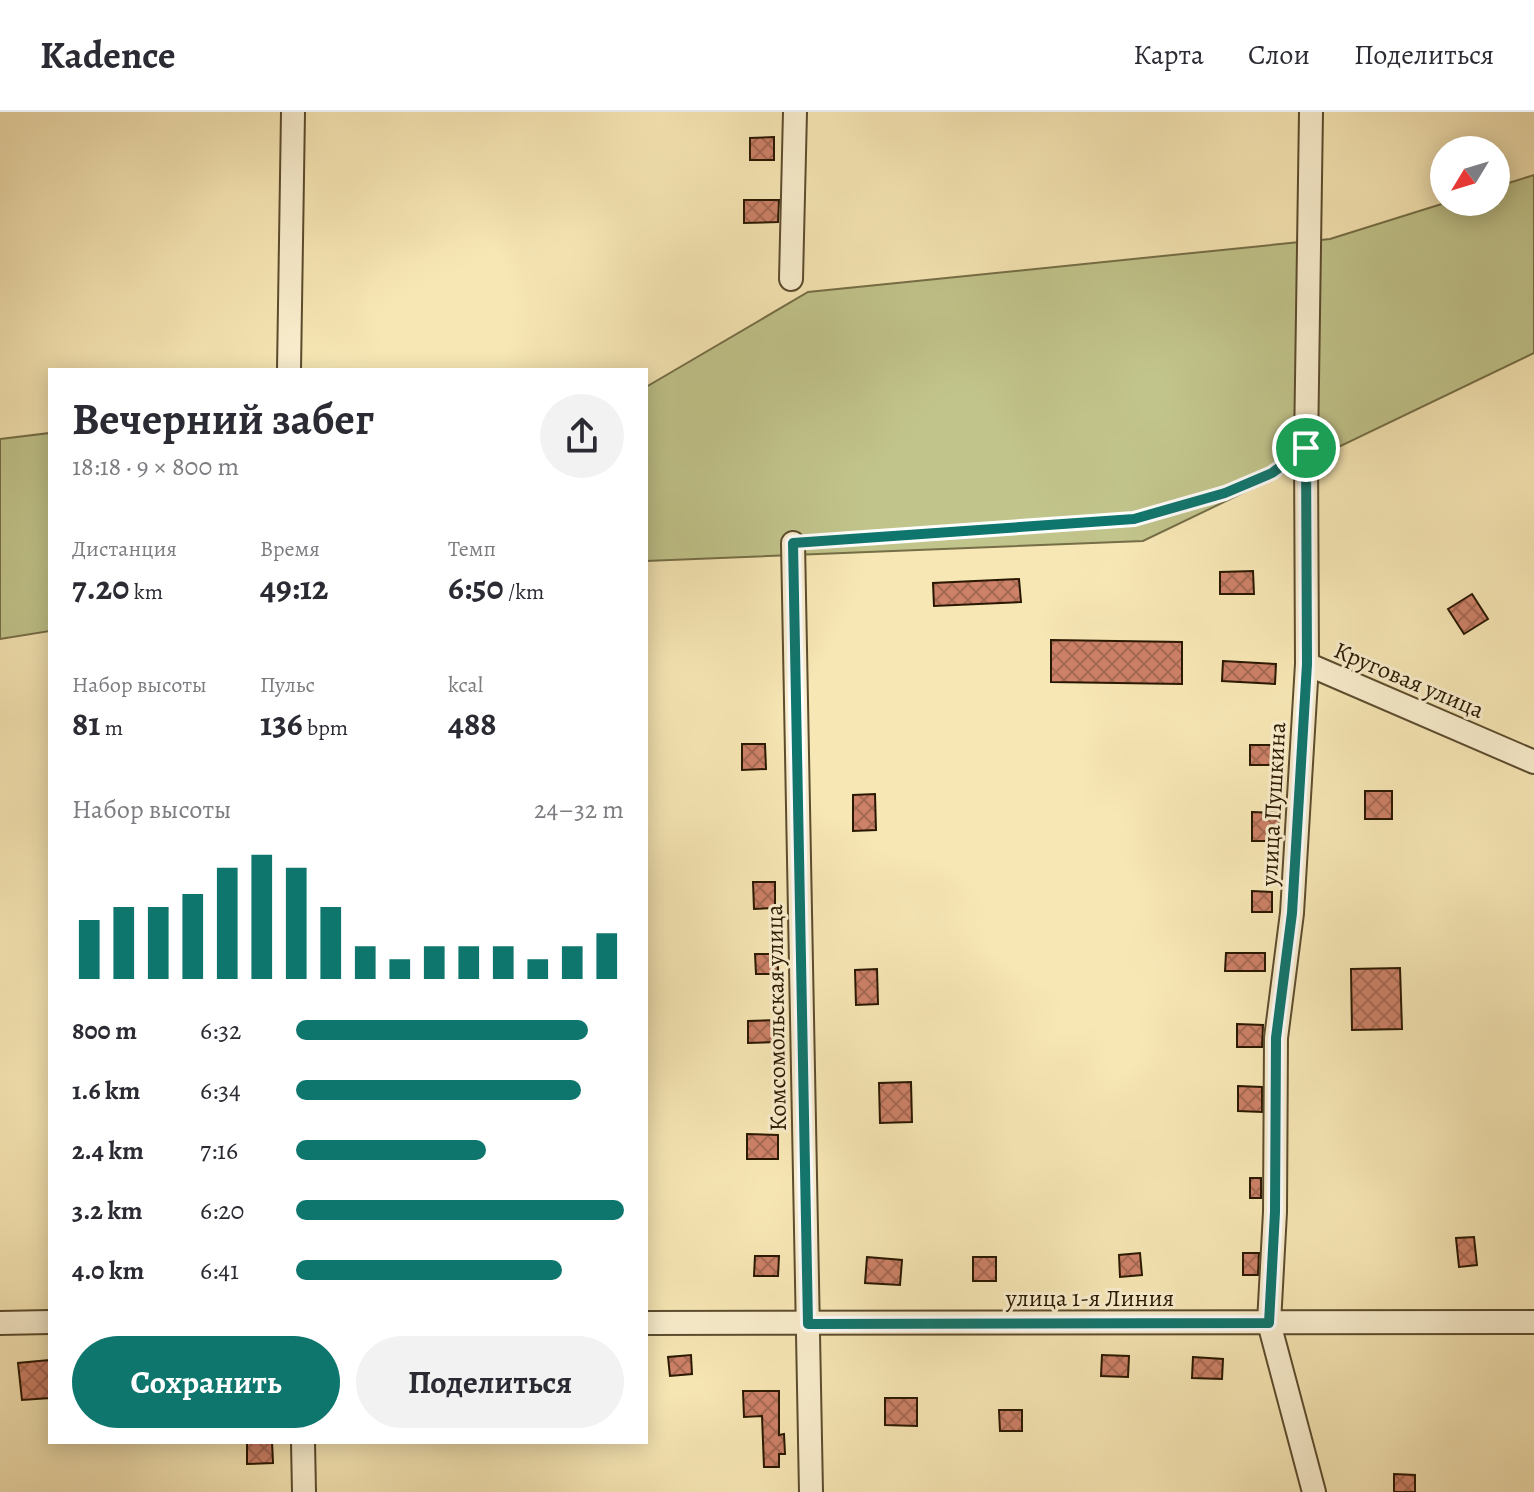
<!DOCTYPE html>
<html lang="ru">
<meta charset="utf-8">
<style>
:root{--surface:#fff;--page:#f2f2f3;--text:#2b2b33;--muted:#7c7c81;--line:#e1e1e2;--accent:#0f766e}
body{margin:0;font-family:Alegreya,serif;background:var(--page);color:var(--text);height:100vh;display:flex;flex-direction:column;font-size:30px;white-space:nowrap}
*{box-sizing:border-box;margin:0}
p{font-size:26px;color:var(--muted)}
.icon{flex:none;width:44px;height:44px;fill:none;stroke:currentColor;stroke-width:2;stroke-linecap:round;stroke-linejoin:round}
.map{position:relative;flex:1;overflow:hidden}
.drawer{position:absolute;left:48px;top:256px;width:600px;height:1076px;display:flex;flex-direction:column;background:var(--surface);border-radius:0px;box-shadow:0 4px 20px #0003}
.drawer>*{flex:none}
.needle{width:52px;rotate:232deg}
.buttons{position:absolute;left:1430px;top:24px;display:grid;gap:16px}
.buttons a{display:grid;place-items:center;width:80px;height:80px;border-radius:50%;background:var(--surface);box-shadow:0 4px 20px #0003;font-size:40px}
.pin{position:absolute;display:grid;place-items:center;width:68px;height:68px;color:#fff;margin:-34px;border:4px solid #fff;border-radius:50%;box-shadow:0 2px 8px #0007}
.round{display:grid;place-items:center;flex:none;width:84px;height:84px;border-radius:42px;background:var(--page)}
.overview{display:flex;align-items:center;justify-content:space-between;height:136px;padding:0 24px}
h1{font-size:44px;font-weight:700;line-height:60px}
.figures{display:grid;grid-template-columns:repeat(3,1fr);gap:12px;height:136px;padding:8px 24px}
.figures div{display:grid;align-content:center}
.figures b{font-size:34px;font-weight:700}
.figures small{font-size:22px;font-weight:400}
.figures p{font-size:22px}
.chart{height:224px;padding:16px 24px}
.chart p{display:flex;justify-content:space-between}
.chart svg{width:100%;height:144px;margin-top:8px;stroke:var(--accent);stroke-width:6}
.primary-button{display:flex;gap:16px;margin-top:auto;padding:16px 24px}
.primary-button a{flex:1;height:92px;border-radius:48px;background:var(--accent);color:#fff;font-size:32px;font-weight:700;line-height:92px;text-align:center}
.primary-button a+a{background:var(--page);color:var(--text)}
ul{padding:0 24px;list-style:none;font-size:26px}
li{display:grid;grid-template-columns:128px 96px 1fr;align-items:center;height:60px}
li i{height:20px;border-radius:10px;background:var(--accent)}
header{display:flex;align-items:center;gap:48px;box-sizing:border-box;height:112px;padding:0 40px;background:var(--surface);border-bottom:2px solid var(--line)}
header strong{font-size:38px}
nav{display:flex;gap:44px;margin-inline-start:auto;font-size:28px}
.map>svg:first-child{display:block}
</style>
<header>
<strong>Kadence</strong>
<nav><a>Карта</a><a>Слои</a><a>Поделиться</a></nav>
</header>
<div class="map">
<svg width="1534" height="1380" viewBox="0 0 1534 1380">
<defs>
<pattern id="building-cross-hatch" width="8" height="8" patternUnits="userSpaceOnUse" patternTransform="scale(2)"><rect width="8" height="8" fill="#cd8168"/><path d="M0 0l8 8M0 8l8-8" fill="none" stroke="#a66953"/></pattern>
</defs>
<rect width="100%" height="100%" fill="#f7e7b5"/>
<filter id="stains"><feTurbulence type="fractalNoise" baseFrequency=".0025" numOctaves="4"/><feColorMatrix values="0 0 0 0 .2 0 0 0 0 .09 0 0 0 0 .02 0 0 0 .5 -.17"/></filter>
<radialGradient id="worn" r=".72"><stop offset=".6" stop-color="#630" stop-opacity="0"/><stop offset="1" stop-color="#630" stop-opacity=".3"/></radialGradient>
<g fill="#c1c48b" stroke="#756e46" stroke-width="2">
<polygon points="1534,63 1534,241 1143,429 646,449 646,275 808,180 1330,127 1448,90 1496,90 1496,75"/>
<polygon points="50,321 50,519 0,527 0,327"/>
</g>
<g fill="url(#building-cross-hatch)" stroke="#291801" stroke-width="2">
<polygon points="774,25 774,48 750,48 750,26"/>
<polygon points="744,88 779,88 778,110 744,111"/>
<polygon points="1253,459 1254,482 1220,482 1220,460"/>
<polygon points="1019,467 1021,490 934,494 933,471"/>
<polygon points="1472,482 1488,507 1464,522 1448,497"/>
<polygon points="1051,528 1182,530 1182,572 1051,570"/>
<polygon points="1223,549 1276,552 1275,572 1222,569"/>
<polygon points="742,632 765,632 766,657 742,658"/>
<rect x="1250" y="633" width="27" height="20"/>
<rect x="1365" y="679" width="27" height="28"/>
<polygon points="875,682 876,718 853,719 853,683"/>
<polygon points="1252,700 1279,701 1278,729 1252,729"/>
<polygon points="753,770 775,770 775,796 754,797"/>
<polygon points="1252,779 1272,780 1272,800 1252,800"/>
<polygon points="1226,841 1265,841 1265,859 1225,859"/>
<polygon points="755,842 778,842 778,862 756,862"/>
<polygon points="1400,856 1402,917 1352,918 1351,857"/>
<polygon points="877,857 878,892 856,893 855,858"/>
<polygon points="778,908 779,930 748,931 748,909"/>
<polygon points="1237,912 1263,913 1262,935 1237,935"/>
<polygon points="911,970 912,1010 880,1011 879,971"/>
<polygon points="1238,974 1262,975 1262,1000 1238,999"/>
<polygon points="747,1022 778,1023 778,1047 747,1047"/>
<rect x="1250" y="1066" width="11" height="20"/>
<polygon points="1474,1125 1477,1153 1459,1155 1456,1126"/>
<polygon points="1140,1141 1142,1163 1120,1165 1119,1143"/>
<polygon points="1243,1141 1259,1141 1258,1163 1243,1163"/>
<polygon points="755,1144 779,1144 778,1164 754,1164"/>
<polygon points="867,1145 902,1148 900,1173 865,1171"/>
<rect x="973" y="1145" width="23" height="24"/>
<polygon points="691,1243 692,1262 670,1264 668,1245"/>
<polygon points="1102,1243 1129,1244 1128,1265 1101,1264"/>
<polygon points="1193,1245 1223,1247 1222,1267 1192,1266"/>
<polygon points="49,1248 50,1286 22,1288 18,1251"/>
<polygon points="743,1279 779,1279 779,1323 784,1322 785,1342 779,1342 779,1355 764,1355 762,1304 744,1305"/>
<polygon points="885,1286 917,1286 917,1314 885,1313"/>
<polygon points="999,1298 1022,1298 1022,1319 1000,1319"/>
<polygon points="247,1330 272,1330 273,1351 247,1352"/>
<polygon points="1394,1362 1415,1363 1415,1380 1394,1380"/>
</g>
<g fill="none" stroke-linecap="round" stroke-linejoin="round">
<g stroke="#5c4c2e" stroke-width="26">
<g id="minor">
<polyline points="1311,0 1306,336 1307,552 1292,801 1276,926 1275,1100 1269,1211 1314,1380"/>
<polyline points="791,167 795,0"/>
<polyline points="289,258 293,0"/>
<polyline points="793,431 811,1380"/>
<polyline points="1307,552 1534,650"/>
<polyline points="0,1211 50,1210"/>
<polyline points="646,1211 1534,1210"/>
<polyline points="303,1330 304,1380"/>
</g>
</g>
<polyline stroke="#291801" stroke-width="4" stroke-dasharray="6 4" stroke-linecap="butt" points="815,429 1134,407 1225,381 1272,361 1283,352"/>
<use href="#minor" stroke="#faefcf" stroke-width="22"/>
</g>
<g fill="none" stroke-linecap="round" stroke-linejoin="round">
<g stroke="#fff" stroke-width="16">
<polygon id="route" points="1306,336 1307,552 1292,801 1276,926 1275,1100 1269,1211 808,1212 793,431 1134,407 1225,381 1272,361"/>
</g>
<use href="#route" stroke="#0f766e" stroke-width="10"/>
</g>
<g text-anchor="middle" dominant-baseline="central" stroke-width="6" stroke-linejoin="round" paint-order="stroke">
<g font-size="24" fill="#291801" stroke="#faefcf">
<text transform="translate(1409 568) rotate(23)">Круговая улица</text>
<text transform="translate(1273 692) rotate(-87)">улица Пушкина</text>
<text transform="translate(776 906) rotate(-91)">Комсомольская улица</text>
<text x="1090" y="1186">улица 1-я Линия</text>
</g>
</g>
<rect width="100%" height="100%" filter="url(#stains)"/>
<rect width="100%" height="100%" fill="url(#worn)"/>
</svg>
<div class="buttons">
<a><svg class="needle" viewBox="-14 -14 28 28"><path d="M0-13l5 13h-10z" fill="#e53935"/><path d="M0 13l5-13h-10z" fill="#7c7c81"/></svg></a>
</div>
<div class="pin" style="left:1306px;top:336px;background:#1e9e55"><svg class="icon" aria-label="arrive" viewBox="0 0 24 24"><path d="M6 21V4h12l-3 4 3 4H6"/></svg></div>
<section class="drawer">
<div class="overview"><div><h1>Вечерний забег</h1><p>18:18 · 9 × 800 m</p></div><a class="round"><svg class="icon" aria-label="share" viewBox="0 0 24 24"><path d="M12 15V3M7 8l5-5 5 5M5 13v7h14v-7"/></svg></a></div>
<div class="figures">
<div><p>Дистанция</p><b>7.20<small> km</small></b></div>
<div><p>Время</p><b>49:12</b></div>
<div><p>Темп</p><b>6:50<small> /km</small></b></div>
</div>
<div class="figures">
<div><p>Набор высоты</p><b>81<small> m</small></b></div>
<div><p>Пульс</p><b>136<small> bpm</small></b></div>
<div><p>kcal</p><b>488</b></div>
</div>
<div class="chart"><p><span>Набор высоты</span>24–32 m</p>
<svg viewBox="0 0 160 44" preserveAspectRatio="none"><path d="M5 44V26M15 44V22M25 44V22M35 44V18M45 44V10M55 44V6M65 44V10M75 44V22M85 44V34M95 44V38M105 44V34M115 44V34M125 44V34M135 44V38M145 44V34M155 44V30"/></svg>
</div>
<ul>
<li><b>800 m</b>6:32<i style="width:89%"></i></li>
<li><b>1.6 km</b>6:34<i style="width:87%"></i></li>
<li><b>2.4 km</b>7:16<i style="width:58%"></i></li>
<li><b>3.2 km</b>6:20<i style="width:100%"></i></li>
<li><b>4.0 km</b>6:41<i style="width:81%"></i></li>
</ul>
<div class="primary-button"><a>Сохранить</a><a>Поделиться</a></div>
</section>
</div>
